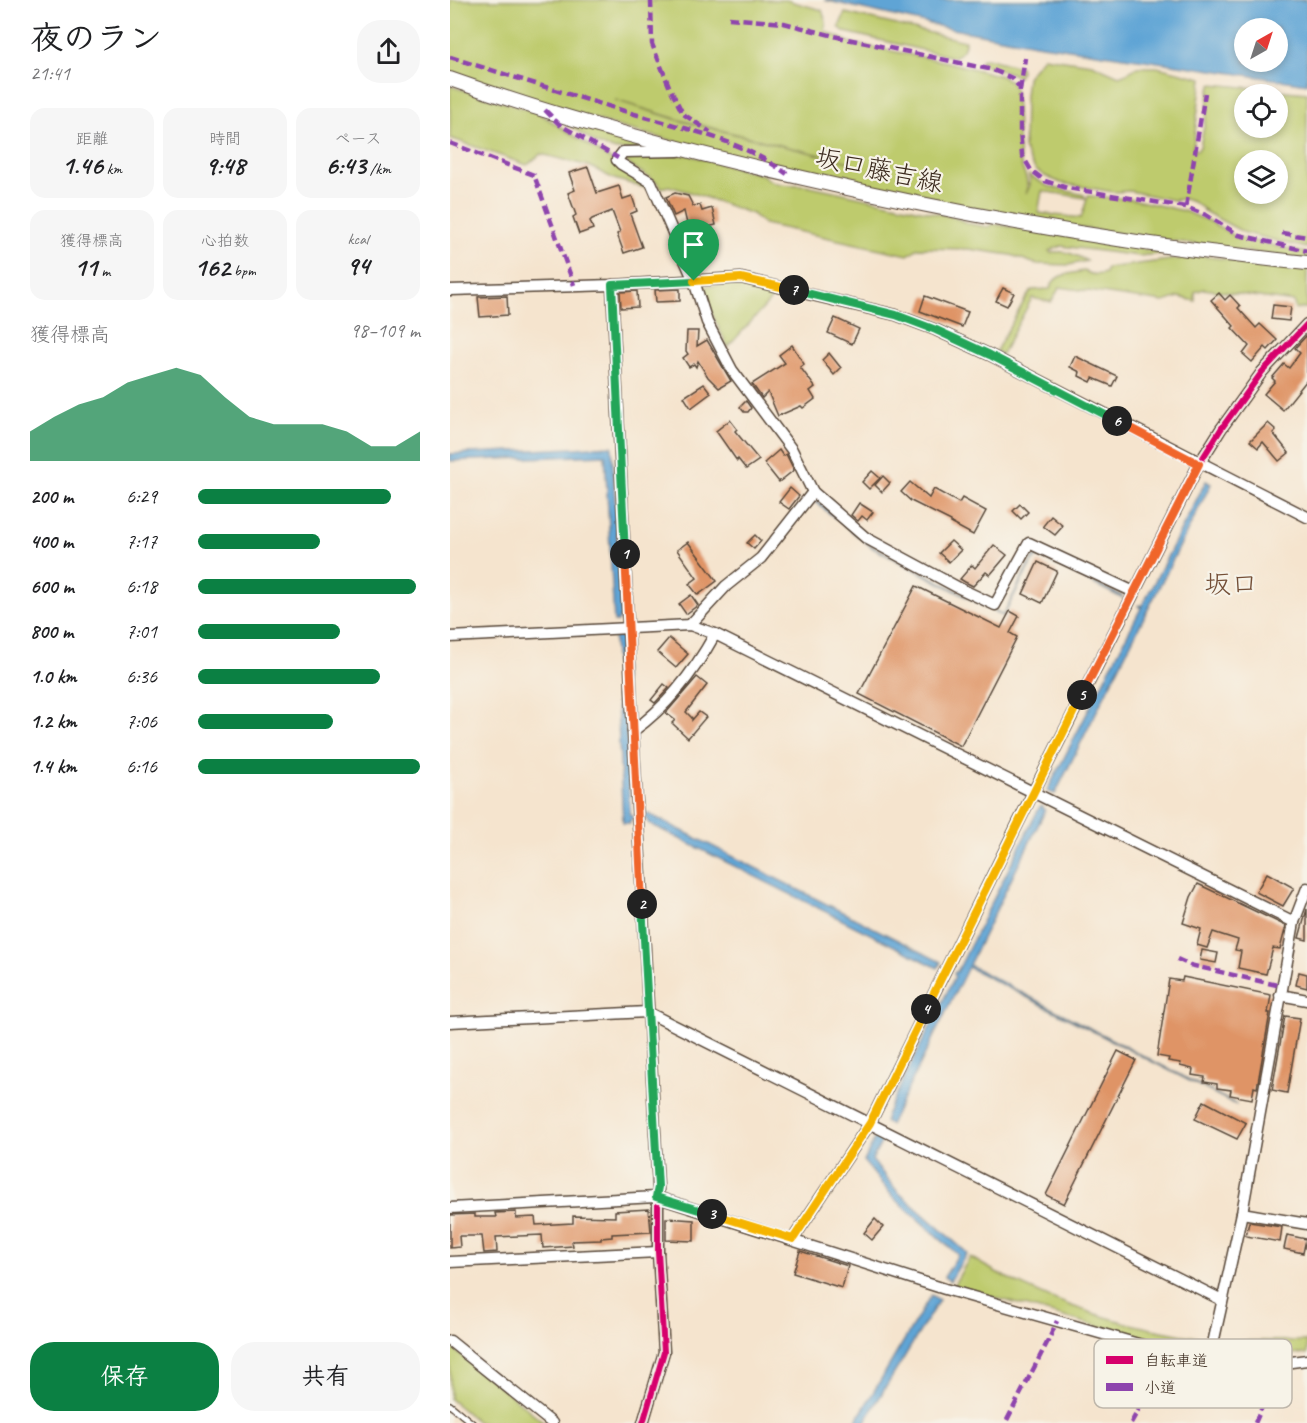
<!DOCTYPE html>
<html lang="ja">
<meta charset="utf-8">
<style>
:root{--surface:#fff;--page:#f6f6f6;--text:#202124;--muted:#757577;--accent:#0b8043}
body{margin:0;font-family:Caveat,"Klee One",sans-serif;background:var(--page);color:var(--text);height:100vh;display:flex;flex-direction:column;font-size:22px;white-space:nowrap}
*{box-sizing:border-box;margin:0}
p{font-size:20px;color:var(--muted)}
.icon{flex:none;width:33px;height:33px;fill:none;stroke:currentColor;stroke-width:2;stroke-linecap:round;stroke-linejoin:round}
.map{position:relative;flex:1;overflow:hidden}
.sheet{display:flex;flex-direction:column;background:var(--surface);width:450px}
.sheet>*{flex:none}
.needle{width:39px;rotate:39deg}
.buttons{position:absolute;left:784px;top:18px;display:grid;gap:12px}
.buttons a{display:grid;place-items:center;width:54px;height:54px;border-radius:50%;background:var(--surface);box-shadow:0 3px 9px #0003;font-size:30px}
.pin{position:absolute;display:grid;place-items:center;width:51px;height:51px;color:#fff;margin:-62px -26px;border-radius:50% 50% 50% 0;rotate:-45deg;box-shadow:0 0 6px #0007}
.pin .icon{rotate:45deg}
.km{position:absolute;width:30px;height:30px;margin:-15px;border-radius:50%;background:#222;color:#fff;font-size:16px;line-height:30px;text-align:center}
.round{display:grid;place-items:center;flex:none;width:63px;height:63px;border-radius:24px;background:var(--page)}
.headline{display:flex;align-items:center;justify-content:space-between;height:102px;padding:0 30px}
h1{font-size:33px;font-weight:800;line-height:45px}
.metrics{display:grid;grid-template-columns:repeat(3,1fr);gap:9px;height:102px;padding:6px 30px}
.metrics div{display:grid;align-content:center;border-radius:15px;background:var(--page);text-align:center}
.metrics b{font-size:26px;font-weight:800}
.metrics small{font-size:16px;font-weight:400}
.metrics p{font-size:16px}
.chart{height:168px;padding:12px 30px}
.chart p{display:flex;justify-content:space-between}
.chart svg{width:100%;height:108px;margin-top:6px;fill:var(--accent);opacity:.7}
.primary-button{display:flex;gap:12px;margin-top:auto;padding:12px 30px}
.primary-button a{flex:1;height:69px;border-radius:24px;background:var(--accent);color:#fff;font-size:24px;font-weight:800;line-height:69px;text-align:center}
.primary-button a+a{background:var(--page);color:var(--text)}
ul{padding:0 30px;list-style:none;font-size:20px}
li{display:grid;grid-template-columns:96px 72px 1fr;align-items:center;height:45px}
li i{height:15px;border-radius:8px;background:var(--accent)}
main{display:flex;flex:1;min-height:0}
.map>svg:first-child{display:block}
</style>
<main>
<section class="sheet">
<div class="headline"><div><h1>夜のラン</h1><p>21:41</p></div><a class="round"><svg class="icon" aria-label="share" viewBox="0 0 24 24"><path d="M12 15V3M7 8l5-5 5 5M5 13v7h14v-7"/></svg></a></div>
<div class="metrics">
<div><p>距離</p><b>1.46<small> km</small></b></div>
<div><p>時間</p><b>9:48</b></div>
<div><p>ペース</p><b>6:43<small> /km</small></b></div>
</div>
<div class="metrics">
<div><p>獲得標高</p><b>11<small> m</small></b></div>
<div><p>心拍数</p><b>162<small> bpm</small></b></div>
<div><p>kcal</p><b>94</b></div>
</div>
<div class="chart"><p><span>獲得標高</span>98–109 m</p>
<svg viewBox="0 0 160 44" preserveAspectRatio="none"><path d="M0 44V32L10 26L20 21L30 18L40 12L50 9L60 6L70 9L80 18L90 26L100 29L110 29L120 29L130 32L140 38L150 38L160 32V44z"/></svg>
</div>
<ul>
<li><b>200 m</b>6:29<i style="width:87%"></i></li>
<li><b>400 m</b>7:17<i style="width:55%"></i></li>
<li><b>600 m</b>6:18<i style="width:98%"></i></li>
<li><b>800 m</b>7:01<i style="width:64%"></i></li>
<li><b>1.0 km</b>6:36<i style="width:82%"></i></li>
<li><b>1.2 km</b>7:06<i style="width:61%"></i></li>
<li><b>1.4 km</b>6:16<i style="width:100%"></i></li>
</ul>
<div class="primary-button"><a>保存</a><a>共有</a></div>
</section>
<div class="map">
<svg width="857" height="1423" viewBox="0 0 857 1423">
<rect width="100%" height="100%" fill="#f7f3e8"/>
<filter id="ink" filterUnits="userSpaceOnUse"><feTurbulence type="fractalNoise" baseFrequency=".0167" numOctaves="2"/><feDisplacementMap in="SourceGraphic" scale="12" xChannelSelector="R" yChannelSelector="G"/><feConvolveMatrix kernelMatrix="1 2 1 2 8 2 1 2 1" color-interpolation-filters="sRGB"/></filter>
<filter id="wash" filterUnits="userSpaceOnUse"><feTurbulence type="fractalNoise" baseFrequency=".008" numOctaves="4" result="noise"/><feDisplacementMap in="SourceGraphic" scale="24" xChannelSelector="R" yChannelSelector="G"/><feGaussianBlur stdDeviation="1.35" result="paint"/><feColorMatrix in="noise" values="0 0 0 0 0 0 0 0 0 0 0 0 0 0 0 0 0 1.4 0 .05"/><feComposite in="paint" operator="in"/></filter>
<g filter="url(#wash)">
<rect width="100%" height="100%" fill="#f5e4ce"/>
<g fill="#becb6d" stroke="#7c7a46" stroke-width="1.5" fill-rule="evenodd">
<path d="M0 0H201L204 2 205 0H336L372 10 376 22 375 31 401 43 497 62 551 76 562 82C570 107 566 132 570 158 571 174 580 174 576 194L580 185 579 175 597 186 634 195 635 198 592 191 588 213 631 218 638 196 681 199 734 211 761 222 786 237 857 253V260L611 225 343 172 327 163 318 165 177 129 0 74ZM165 100 230 120 399 162 231 121Z"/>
<path d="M395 13 515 41C515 51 511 53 503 57L395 32 389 27Z"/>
<path d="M593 57 642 64 669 76 677 73 687 67H707L752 78 743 148 747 151 750 147 757 112 759 92 762 84 857 93V248L795 233 752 210H755L743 202 734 199 723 200 680 191 664 192 611 183 595 176 586 170 579 160 574 148 575 96 577 77ZM795 94H828V128H795ZM795 160H828V194H795Z"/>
<polygon points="536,58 570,67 571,71 568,77 561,73 531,64 531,60"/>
<polygon points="0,86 89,113 200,185 200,189 164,179 139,166 91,154 77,165 0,138"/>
<polygon points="114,122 211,150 166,150 147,144"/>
<path d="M238 155 313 175C325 187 340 184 356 185L503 217 520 224 538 227 543 224 719 253 689 256 611 246 599 251 601 253C614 249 625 255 637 261L619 265 586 264 561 255 519 249 468 248 458 255 314 224 302 214 249 195 219 186 211 188 208 183 177 163 176 159 178 156Z"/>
<path d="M751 256 857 269V308L845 309 844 302 754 289 745 292V301L729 297 714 302 610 287 601 302 582 298 552 354 546 351 576 298 582 290 600 289C604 273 620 274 634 271 641 275 647 276 655 273L657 268Z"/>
<polygon points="294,284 328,292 278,347 262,314 253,286"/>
<path d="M520 1257C593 1302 675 1328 759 1339L757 1346 751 1351 733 1350 503 1286Z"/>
<polygon points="770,1341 857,1341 857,1354 798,1355 773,1352 770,1347"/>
<polygon points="0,1346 95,1423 29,1423 0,1399"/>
</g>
<g fill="#5fa4d5" stroke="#4d677a" stroke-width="1.5" fill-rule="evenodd">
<path d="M374 0H857V84L585 44 502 29ZM795 28H828V62H795Z"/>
<polygon points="162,446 171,613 173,613 173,620 171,620 171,616 169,617 168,622 164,622 155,455 0,461 0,454"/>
<polygon points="756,481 761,484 605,794 597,791 691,608 688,606 689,605 692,606"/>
<polygon points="365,499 424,547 553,615 581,561 584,557 589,555 672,596 672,598 588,556 582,562 553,616 423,548 364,501"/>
<polygon points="167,635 172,638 180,815 183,816 183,819 180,820 180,823 173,823 164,638"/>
<polygon points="592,806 595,811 519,965 787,1105 518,967 440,1125 435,1122 436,1115 505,976 504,974 505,972 507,972 589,808"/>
<polygon points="193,812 195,815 197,813 491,962 488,968 198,823 198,819 193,818"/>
<polygon points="429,1134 433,1139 422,1160 447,1191 517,1253 500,1281 494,1277 508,1255 443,1197 414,1162 426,1135"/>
<polygon points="481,1295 489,1300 414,1423 405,1423"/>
</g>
<g id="blocks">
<g fill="#df9466">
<polygon points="138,167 147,193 169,186 173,199 182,196 187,211 180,214 192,247 174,253 167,234 170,232 162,211 142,219 140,221 143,229 129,234 123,217 126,215 118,193 125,190 119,173"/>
<polygon points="225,193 238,196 243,206 250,205 252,211 262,208 266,225 249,229 248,226 238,228 234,211 224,216 216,197"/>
<polygon points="553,288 564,293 557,306 546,301"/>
<polygon points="230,289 230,301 206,302 205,290"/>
<polygon points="187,291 188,307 171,308 170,292"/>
<polygon points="769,293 775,300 780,295 790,306 788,308 806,328 810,324 827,340 818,350 815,347 802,362 793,354 799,346 782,328 784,326 761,300"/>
<polygon points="57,296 58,315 30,317 28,297"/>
<polygon points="475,296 518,312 512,327 470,311"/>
<polygon points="823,305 841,307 839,321 821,319"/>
<polygon points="385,318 409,329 402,344 378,333"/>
<polygon points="237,331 248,331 247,346 257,340 281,381 269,388 258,377 248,361 246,367 244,364 239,367 233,358 238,354 236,351"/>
<polygon points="857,335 857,380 833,410 814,394 825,381 822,378 834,364 839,368 850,353 845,348"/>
<polygon points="342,345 354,364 350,367 365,387 360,391 365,399 353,408 351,406 328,416 318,392 312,398 302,384 335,363 329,355"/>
<polygon points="379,353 391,368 384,375 372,360"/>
<polygon points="625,356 667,376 662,386 643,378 641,382 629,376 630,372 620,367"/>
<polygon points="254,384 261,393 241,408 234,397"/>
<polygon points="296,401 301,408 298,412 294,412 290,407"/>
<polygon points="280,420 287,429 285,431 309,460 296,469 288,459 287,461 266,431"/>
<polygon points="818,423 826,430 823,433 839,453 829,461 813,442 808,448 800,441"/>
<polygon points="329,450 333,456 336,454 344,470 329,482 314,463"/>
<polygon points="422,471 430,478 419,489 412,482"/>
<polygon points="433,476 440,483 432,492 425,485"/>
<polygon points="460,482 479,498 484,489 509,503 512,498 536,511 523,535 501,523 501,521 461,501 451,492"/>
<polygon points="340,488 349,496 339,509 329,502"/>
<polygon points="409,503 423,512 417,520 412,516 408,521 401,515"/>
<polygon points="570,504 578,512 571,519 563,511"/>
<polygon points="601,516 613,526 605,535 593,526"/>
<polygon points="305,535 311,541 304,549 297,543"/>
<polygon points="501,541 511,550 499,562 489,553"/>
<polygon points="238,542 267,581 248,595 239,584 247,578 227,550"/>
<polygon points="544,545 557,555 540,575 536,572 523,586 515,582 510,579 522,565 525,568"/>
<polygon points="588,562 607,571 592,603 573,594"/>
<polygon points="466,586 551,628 560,611 569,616 560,633 567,637 511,746 409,694"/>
<polygon points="241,595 248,605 236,614 229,604"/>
<polygon points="219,638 238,654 226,668 207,652"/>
<polygon points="247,677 257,685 236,712 242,718 242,720 249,712 256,717 238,738 222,723 225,720 216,713"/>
<polygon points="214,684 219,688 205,703 201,700"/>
<polygon points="817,873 844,888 833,906 806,892"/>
<polygon points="748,884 836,926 830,949 823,948 816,974 788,968 791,951 785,950 788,940 763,932 757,948 747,945 751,929 733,923 741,897"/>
<polygon points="857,909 857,940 849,938"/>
<polygon points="752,950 768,953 766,963 750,960"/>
<polygon points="849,972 857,974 857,988 846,985"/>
<polygon points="733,977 821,995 818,1013 820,1013 807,1088 804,1087 802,1099 780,1095 781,1090 767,1088 767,1084 754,1082 755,1077 742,1075 743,1069 730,1066 731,1063 718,1061 719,1058 707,1056 719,979 732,981"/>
<polygon points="835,1016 850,1018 837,1093 822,1090"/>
<polygon points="668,1051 686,1060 614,1204 596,1195"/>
<polygon points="754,1101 796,1123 787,1139 745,1119"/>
<polygon points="199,1209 201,1232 162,1234 162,1237 151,1238 151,1240 122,1241 123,1246 93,1248 92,1235 46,1237 47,1252 34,1253 32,1236 9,1236 10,1247 0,1248 0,1215 25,1214 25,1217 46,1217 45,1213 66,1212 66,1218 85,1217 86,1225 123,1223 123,1216 165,1217 165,1211"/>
<polygon points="216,1218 244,1220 244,1241 216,1240"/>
<polygon points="425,1219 433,1227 422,1240 414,1233"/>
<polygon points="799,1222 832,1227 830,1242 796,1236"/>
<polygon points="837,1235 856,1239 853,1253 834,1249"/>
<polygon points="350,1251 398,1266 392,1288 343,1273"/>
</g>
</g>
</g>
<g filter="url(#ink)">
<use href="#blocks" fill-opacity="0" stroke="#574638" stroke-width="1.5"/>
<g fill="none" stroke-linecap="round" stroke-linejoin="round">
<g stroke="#574638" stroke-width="8">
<polyline id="lane" points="0,1405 22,1423"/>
</g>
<g stroke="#574638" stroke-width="13">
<g id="street">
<polyline points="228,151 173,152 167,160 171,164 201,182 244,281 257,322 282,370 342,450 363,492 416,538 507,587 545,605 579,543 684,592"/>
<polyline points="162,285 183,731 208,1187 208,1252 214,1352 193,1423"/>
<polyline points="0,290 162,285 291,278 446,315 486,330 540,355 857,517"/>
<polyline points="240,625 276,586 311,558 363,492"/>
<polyline points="0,637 240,625 265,634 844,922"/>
<path d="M183 731C218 706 244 672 265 634"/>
<polyline points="830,995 857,1000"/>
<polyline points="0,1022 197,1012 772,1300"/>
<polyline points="0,1208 206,1197 495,1289 720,1353 826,1364 857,1360"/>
<polyline points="792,1213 857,1224"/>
<polyline points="343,1239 420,1123 583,793 749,464 771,429 812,372 857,324"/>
<polyline points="0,1262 208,1252"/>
<polyline points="0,1341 102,1423"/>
<polyline points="760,1357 792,1213 844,922 857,888"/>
</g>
</g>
<g stroke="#574638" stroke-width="16">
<path id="secondary" d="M0 79C115 120 233 151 353 178 520 217 686 246 857 263"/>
</g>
<use href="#lane" stroke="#fff" stroke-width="5"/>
<use href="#street" stroke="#fff" stroke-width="10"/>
<use href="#secondary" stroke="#fff" stroke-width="14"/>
<g stroke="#8e44ad" stroke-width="4.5" stroke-dasharray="9 4.5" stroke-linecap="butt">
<polyline points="201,0 202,44 219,86 233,114 260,132"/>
<polyline points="279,18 334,23 388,37 543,70 562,78 570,88 570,131 572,155 581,170 595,181 617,188 736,207 756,215 789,235 857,251"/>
<path d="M0 57C57 75 114 93 171 110 227 127 289 138 337 174"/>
<polyline points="570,90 575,58"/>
<polyline points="95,110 110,125 168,158"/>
<polyline points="0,143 84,175 124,285"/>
<polyline points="736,207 755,93"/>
<polyline points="832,233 857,237"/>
<polyline points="727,959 740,965 831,986"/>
<polyline points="557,1420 599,1339 607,1321"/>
<polyline points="681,1423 720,1353"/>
<polyline points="805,1423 825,1378 826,1364"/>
</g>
<g stroke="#f7f3e8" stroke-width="10">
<g id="cycleway">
<polyline points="162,285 183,731 208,1187 208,1252 214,1352 193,1423"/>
<polyline points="343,1239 420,1123 583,793 749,464 771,429 812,372 857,324"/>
</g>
</g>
<use href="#cycleway" stroke="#d6006c" stroke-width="6"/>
</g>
</g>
<g fill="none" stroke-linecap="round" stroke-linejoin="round" filter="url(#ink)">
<g stroke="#fff" stroke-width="12">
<polyline id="split-1" points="175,554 162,285 244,281"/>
</g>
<g stroke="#fff" stroke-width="12">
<polyline id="split-2" points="175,554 192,904"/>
</g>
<g stroke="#fff" stroke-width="12">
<polyline id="split-3" points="192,904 208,1187 206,1197 262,1214"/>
</g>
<g stroke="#fff" stroke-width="12">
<polyline id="split-4" points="262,1214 343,1239 420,1123 476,1009"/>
</g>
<g stroke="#fff" stroke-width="12">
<polyline id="split-5" points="476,1009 632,695"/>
</g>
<g stroke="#fff" stroke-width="12">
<polyline id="split-6" points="632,695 749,464 667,421"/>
</g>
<g stroke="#fff" stroke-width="12">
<polyline id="split-7" points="344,290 446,315 486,330 540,355 667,421"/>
</g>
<g stroke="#fff" stroke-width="12">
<polyline id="split-8" points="244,281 291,278 344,290"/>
</g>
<use href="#split-1" stroke="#22a559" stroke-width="8"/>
<use href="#split-2" stroke="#f0652b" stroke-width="8"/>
<use href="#split-3" stroke="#22a559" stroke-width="8"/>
<use href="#split-4" stroke="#f5b400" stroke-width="8"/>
<use href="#split-5" stroke="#f5b400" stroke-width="8"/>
<use href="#split-6" stroke="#f0652b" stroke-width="8"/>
<use href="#split-7" stroke="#22a559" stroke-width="8"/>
<use href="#split-8" stroke="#f5b400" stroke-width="8"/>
</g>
<g text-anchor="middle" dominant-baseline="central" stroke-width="4.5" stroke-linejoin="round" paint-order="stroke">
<g font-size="26" fill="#3b2a1e" stroke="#f7f3e8">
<text transform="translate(429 170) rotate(12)">坂口藤吉線</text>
</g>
<g font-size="27" fill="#744f37" stroke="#f7f3e8">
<text x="781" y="584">坂口</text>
</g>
</g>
<rect x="644" y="1339" width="198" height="69" rx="9" fill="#f7f3e8" stroke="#bfb7ab" stroke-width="1.5"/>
<rect x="656" y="1356" width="27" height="8" fill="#d6006c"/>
<rect x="656" y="1383" width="27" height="8" fill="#8e44ad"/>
<g font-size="16" fill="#3b2a1e">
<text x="694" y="1366">自転車道</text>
<text x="694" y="1393">小道</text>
</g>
</svg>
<div class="buttons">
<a><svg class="needle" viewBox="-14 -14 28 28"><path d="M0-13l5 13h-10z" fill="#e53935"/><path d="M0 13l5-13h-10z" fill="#757577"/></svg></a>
<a><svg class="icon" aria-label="locate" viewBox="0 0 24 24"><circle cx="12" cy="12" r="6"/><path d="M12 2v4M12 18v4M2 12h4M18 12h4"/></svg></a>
<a><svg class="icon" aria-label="layers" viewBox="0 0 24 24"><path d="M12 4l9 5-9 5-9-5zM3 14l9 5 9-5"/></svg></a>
</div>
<div class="pin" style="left:244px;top:281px;background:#1e9e55"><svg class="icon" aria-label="arrive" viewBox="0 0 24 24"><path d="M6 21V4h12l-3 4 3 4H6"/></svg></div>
<b class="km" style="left:175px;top:554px">1</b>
<b class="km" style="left:192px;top:904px">2</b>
<b class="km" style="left:262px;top:1214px">3</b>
<b class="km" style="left:476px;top:1009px">4</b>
<b class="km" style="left:632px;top:695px">5</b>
<b class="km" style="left:667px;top:421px">6</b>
<b class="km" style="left:344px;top:290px">7</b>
</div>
</main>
